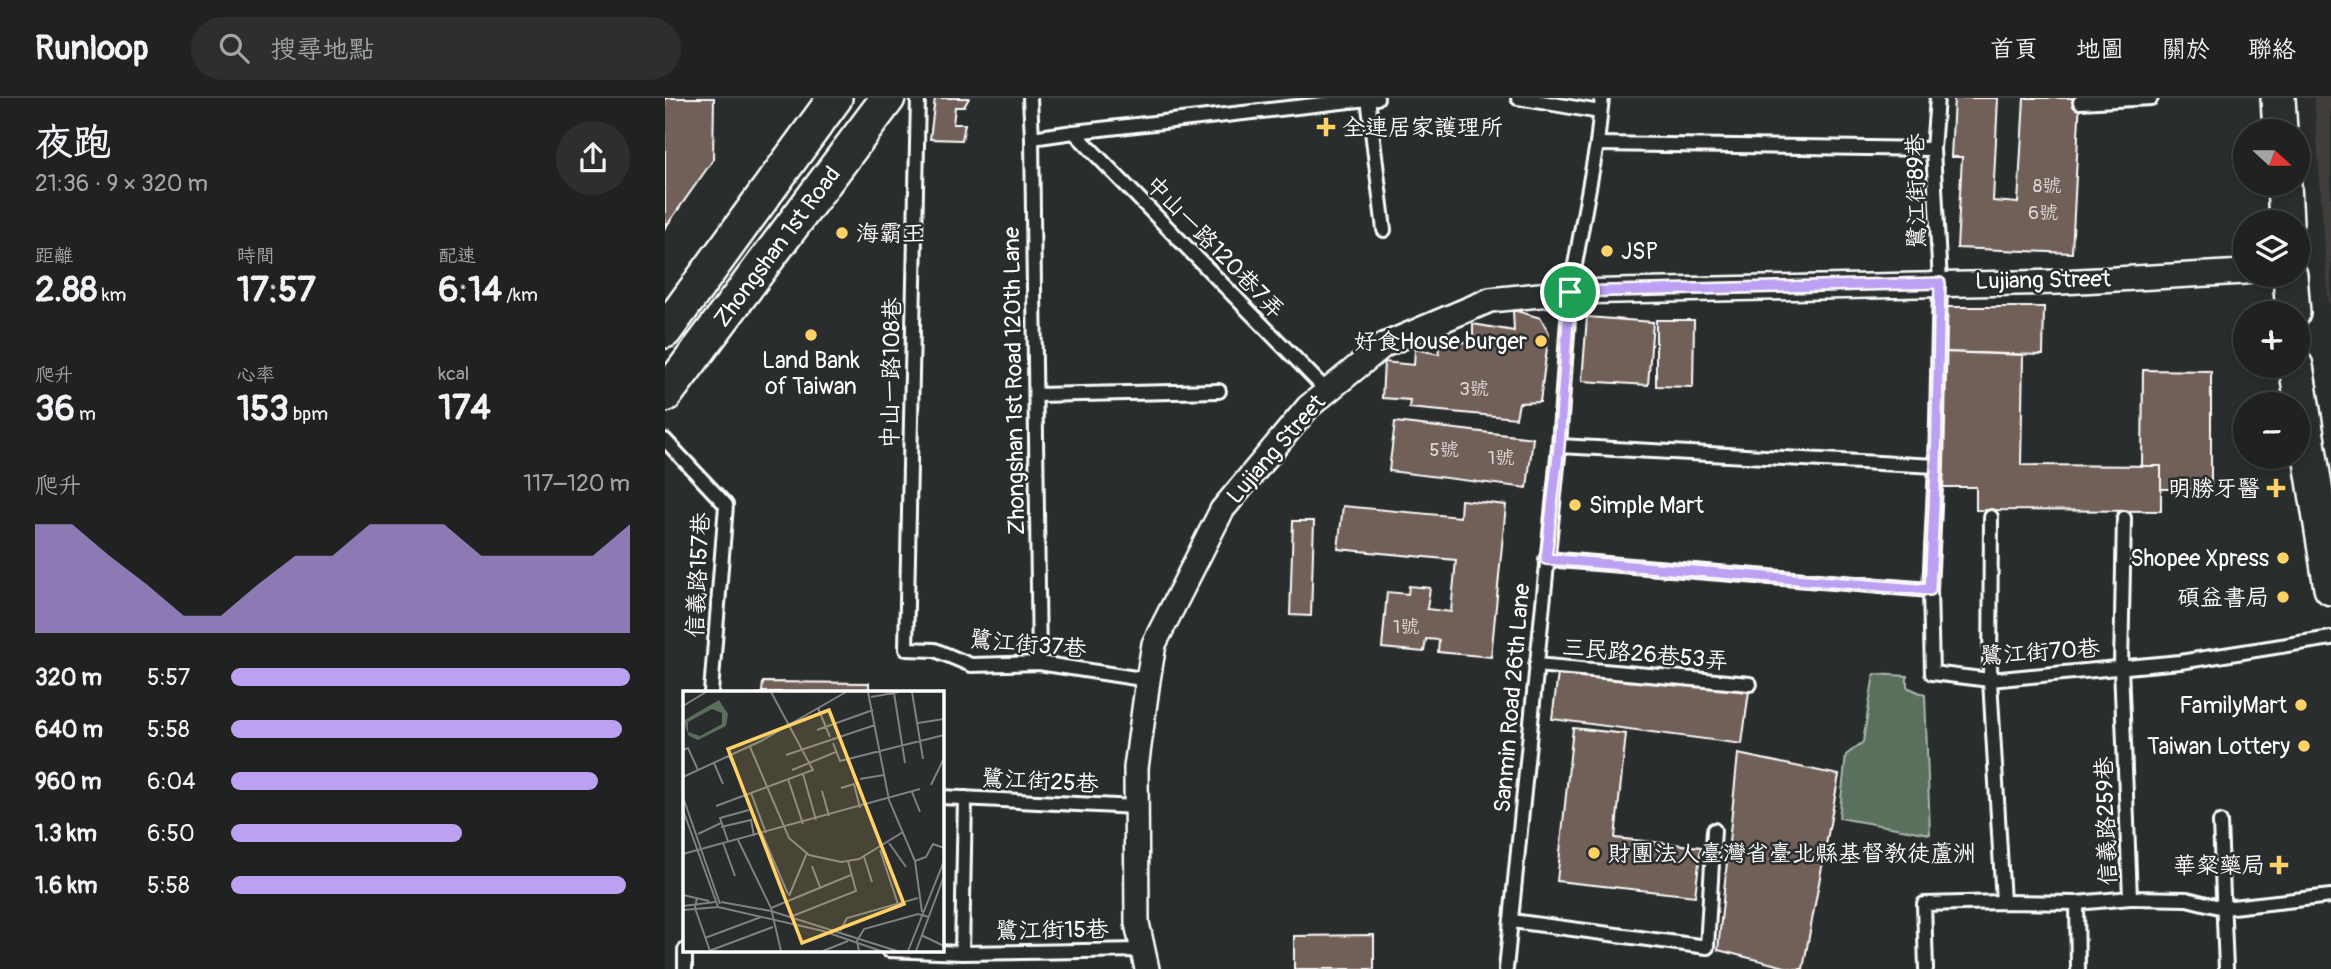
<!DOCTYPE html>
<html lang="zh-TW">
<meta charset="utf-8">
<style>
:root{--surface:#202222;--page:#2d2f2f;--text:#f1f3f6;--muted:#a2a4a5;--line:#3d3f40;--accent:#bca0f2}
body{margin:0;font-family:Pangolin,"LXGW WenKai TC",sans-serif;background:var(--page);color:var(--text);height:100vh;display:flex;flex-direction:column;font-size:26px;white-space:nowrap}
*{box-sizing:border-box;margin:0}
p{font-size:23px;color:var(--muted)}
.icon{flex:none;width:38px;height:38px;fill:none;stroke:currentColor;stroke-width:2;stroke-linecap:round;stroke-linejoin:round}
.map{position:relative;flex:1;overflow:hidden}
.sheet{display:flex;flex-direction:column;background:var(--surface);width:665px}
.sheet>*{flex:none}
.needle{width:46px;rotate:111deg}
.fabs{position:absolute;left:1568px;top:21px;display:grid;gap:14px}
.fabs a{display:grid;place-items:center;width:77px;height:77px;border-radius:50%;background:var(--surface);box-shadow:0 4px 10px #0003,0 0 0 2px var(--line);font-size:35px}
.pin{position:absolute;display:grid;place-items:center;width:60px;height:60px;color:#fff;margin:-30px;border:4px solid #fff;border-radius:50%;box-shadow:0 2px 7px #0007}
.round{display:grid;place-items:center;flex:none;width:74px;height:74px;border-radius:37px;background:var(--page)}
.head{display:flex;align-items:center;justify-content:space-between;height:119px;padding:0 35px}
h1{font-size:38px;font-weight:700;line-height:52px}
.metrics{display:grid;grid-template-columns:repeat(3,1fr);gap:10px;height:119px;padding:7px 35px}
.metrics div{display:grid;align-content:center}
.metrics b{font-size:35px;font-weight:700}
.metrics small{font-size:19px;font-weight:400}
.metrics p{font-size:19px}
.chart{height:196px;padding:14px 35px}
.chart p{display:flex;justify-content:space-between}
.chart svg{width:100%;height:126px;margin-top:7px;fill:var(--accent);opacity:.7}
ul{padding:0 35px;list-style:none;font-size:23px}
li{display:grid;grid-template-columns:112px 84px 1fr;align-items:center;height:52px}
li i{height:18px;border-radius:9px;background:var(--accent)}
header{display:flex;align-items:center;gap:42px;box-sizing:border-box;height:98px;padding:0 35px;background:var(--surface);border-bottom:2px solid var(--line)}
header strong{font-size:33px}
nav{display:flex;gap:38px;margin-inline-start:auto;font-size:24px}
.search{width:490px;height:63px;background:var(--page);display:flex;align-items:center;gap:18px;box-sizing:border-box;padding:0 24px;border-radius:38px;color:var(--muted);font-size:26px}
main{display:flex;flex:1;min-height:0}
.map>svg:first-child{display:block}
</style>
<header>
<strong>Runloop</strong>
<div class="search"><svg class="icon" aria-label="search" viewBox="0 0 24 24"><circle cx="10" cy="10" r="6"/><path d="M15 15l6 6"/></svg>搜尋地點</div>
<nav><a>首頁</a><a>地圖</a><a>關於</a><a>聯絡</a></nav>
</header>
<main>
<section class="sheet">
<div class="head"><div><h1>夜跑</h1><p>21:36 · 9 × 320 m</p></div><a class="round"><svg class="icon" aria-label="share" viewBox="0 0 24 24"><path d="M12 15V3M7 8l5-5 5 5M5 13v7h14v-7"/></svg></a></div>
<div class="metrics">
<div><p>距離</p><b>2.88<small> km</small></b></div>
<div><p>時間</p><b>17:57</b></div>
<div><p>配速</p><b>6:14<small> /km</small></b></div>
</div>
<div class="metrics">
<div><p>爬升</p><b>36<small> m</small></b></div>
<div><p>心率</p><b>153<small> bpm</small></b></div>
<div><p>kcal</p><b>174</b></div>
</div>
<div class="chart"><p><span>爬升</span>117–120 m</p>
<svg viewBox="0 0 160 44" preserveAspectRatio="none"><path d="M0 44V6L10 6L20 17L30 27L40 38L50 38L60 27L70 17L80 17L90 6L100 6L110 6L120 17L130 17L140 17L150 17L160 6V44z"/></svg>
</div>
<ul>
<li><b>320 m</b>5:57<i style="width:100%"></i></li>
<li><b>640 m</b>5:58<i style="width:98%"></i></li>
<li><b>960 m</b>6:04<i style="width:92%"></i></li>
<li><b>1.3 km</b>6:50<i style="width:58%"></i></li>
<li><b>1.6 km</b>5:58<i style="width:99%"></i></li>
</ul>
</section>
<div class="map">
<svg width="1666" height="871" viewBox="0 0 1666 871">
<rect width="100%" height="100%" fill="#2a2d2e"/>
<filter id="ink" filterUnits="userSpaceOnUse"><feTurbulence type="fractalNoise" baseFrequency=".0143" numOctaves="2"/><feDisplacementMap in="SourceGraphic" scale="14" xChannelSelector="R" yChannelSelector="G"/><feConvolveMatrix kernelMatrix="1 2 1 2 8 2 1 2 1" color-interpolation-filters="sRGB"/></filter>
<g filter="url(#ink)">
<polygon fill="#3f3c3b" points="1649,0 1666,0 1666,217 1663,197"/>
<polygon fill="#586f5b" stroke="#acb7ad" stroke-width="2" points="1209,576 1242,578 1242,589 1260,597 1265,736 1174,720 1181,657 1198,644"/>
<g fill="#716058" stroke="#fff" stroke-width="2">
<polygon points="0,0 49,0 48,62 0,130"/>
<polygon points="270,0 304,0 299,9 290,9 288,26 300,26 297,42 265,41"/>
<polygon points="1289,0 1333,0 1328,103 1353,105 1359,0 1415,0 1407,155 1292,150 1297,59 1286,59"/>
<polygon points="1276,209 1379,209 1378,257 1276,254"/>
<polygon points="848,212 876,220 884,235 875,304 854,305 851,320 744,310 745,302 717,300 719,264 749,267 750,251 774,256 772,239 808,246 808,226 849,233"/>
<polygon points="922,219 988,224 983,287 917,283"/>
<polygon points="991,222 1029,222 1028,289 991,288"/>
<polygon points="1276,254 1358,257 1356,367 1496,368 1496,413 1311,412 1311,389 1274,389"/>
<polygon points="1478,272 1546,273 1546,391 1496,391 1496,368 1477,368"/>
<polygon points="730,324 868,340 862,390 724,373"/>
<polygon points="796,402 841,407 826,559 773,554 774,542 761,541 759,554 717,550 722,494 743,496 744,488 765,490 762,511 786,514 791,462 673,451 678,408 795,419"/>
<polygon points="628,423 649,423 646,518 625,517"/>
<polygon points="894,568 1084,593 1077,646 887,621"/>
<polygon points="98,584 204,585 204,594 97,594"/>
<polygon points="908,630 961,636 950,740 1036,749 1030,798 892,783"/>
<polygon points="1073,656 1174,677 1138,871 1128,871 1053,852"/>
<polygon points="709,837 709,871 629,871 629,838"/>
</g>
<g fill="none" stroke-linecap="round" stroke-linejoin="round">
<g stroke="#fff" stroke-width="18">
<g id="lane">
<polyline points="253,0 241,551 270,552 306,567 374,565 483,582"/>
<polyline points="365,0 367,40 374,565"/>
<polyline points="703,0 719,132"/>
<polyline points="853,0 935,14"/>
<polyline points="1272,0 1268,51 1275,185 1271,368 1265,492 1267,575 1325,582 1515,564 1666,540"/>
<polyline points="1415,4 1486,0"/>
<polyline points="409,34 712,0"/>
<polyline points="367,40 409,34 662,293"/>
<polyline points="932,46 1268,51"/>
<polyline points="371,297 554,293"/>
<polyline points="0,342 61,407 46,594"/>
<polyline points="894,348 1271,368"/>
<polyline points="1326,419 1325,582 1338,804"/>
<polyline points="881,461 1265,492"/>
<polyline points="871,567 1085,586"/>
<polyline points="276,699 471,709"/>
<polyline points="1555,724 1561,871"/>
<polyline points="1465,800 1522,801 1558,810 1666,798"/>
<polyline points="847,823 1042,849 1049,732"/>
<polyline points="223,852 297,855 477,852"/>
<polyline points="297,855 300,700"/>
<polyline points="20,871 20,852"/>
<polyline points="841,871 894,348 905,194 932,46 937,0"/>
<polyline points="1261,871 1259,806 1338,804 1412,805"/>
<polyline points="1413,871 1412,805 1465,800 1456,568 1459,420"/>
</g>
</g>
<g stroke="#fff" stroke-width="28">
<polyline id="street" points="482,871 472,825 471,670 483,582 489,546 557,412 643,309 719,247 825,202 905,194 1396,184 1580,174"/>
</g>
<g stroke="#fff" stroke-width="38">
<g id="secondary">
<polyline points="1613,0 1615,33"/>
<polyline points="1619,86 1621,124"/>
<polyline points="1625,177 1628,215"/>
<polyline points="0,233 170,0"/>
<polyline points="1631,268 1666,490"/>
<path id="s1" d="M0 297 223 0"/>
</g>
</g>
<use href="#lane" stroke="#2a2d2e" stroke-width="12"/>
<use href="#street" stroke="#2a2d2e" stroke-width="23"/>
<use href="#secondary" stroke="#2a2d2e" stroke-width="33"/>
</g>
</g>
<g fill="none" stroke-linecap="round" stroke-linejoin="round" filter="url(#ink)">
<g stroke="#fff" stroke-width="14">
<polygon id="route" points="1275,185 1271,368 1265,492 881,461 894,348 905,194"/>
</g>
<use href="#route" stroke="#bca0f2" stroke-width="9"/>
</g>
<g fill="#ffd166" stroke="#2a2d2e" stroke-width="2.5">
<path d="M657.5 18.5h7v7h7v7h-7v7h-7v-7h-7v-7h7z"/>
<circle cx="177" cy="135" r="7"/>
<circle cx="942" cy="153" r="7"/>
<circle cx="146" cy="237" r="7"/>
<circle cx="876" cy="243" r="7"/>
<path d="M1607.5 379.5h7v7h7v7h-7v7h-7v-7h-7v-7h7z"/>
<circle cx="910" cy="407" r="7"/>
<circle cx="1618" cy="460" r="7"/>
<circle cx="1618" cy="499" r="7"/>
<circle cx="1636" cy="607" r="7"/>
<circle cx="1639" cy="648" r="7"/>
<circle cx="929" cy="755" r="7"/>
<path d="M1610.5 756.5h7v7h7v7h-7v7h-7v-7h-7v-7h7z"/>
</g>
<g text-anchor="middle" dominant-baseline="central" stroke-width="5" stroke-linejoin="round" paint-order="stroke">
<g font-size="19" fill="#dcd7d5">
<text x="1382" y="88">8號</text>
<text x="1378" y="115">6號</text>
<text x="809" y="291">3號</text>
<text x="779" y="352">5號</text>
<text x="836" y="360">1號</text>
<text x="741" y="529">1號</text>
</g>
<g font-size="23" fill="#fff" stroke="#2a2d2e" text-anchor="end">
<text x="677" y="29" text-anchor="start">全連居家護理所</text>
<text x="191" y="135" text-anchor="start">海霸王</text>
<text x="956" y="153" text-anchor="start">JSP</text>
<text x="862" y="243">好食House burger</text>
<text x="146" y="262" text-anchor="middle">Land Bank<tspan x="146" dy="26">of Taiwan</tspan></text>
<text x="1595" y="390">明勝牙醫</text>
<text x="924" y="407" text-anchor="start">Simple Mart</text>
<text x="1604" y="460">Shopee Xpress</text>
<text x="1604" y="499">碩益書局</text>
<text x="1622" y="607">FamilyMart</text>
<text x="1625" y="648">Taiwan Lottery</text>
<text x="943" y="755" text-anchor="start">財團法人臺灣省臺北縣基督教徒蘆洲</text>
<text x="1600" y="767">華粲藥局</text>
</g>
<g font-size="23" fill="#fff" stroke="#2a2d2e">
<text transform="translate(1251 93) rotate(-91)">鷺江街89巷</text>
<text stroke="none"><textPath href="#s1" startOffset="186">Zhongshan 1st Road</textPath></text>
<text transform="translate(550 149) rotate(46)">中山一路120巷7弄</text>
<text transform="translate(1378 182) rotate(-1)">Lujiang Street</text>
<text transform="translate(226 275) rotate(-89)">中山一路108巷</text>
<text transform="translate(349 283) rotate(-91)">Zhongshan 1st Road 120th Lane</text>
<text transform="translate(611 351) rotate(-49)">Lujiang Street</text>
<text transform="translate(33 477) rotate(-87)">信義路157巷</text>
<text transform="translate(363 546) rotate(5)">鷺江街37巷</text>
<text transform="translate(1375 554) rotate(-4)">鷺江街70巷</text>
<text transform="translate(980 556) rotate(5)">三民路26巷53弄</text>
<text transform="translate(847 600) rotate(-85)">Sanmin Road 26th Lane</text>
<text transform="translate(375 683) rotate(3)">鷺江街25巷</text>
<text transform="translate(1441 723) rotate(-92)">信義路259巷</text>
<text transform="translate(387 832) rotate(-1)">鷺江街15巷</text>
</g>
</g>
<g transform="translate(18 593)">
<rect width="261" height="261" fill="#2a2d2e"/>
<path d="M36 9 45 23 43 35 15 49 6 45 0 30ZM29 18 39 22V33L17 45 5 41V31Z" fill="#586f5b" fill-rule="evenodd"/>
<path fill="none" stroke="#7f8182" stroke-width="2" d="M185 1 206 109 232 170 239 221M229 1 240 68M211 2 222 72M188 6 216 1M0 15 23 1M135 17 147 46M235 32 261 28M134 39 190 19M150 52 157 70 261 44M67 56 106 147 126 164 158 171 176 168 220 141M0 59 5 57 15 79M103 64 192 34M46 65 56 87M31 72 40 93M109 79 153 61M120 83 133 129M0 86 78 50 163 1M105 88 120 133M177 88 201 84M248 94 261 67M158 97 171 93 177 117M139 100 146 125M229 101 237 121M68 102 83 142M0 106 37 213M33 115 130 79 88 1M0 119 35 216M38 136 68 129 71 145M15 143 38 132M79 143 105 203M55 149 88 217 98 260M45 150 37 127 66 119M40 152 52 185M206 152 223 176M197 159 215 213M0 163 237 98M181 166 189 191M232 170 243 166 250 153 261 157M129 175 137 196M0 204 26 210M106 205 124 162M14 207 12 217 27 260M38 211 88 220 214 260M0 215 32 211M35 216 140 240 198 260M88 217 168 184M0 219 35 216M107 226 173 200 165 170M157 240 164 227 235 207M238 244 261 255M22 247 78 226M26 260 90 236M140 260 165 250M176 260 174 250 181 238 235 223 246 226M225 260 261 170M233 260 261 185"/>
<path fill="#ffd166" fill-opacity="0.15" stroke="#ffd166" stroke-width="3.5" d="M146 19 221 213 119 252 45 58Z"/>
<rect width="261" height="261" fill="none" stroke="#fff" stroke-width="3.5"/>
</g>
</svg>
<div class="fabs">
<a><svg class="needle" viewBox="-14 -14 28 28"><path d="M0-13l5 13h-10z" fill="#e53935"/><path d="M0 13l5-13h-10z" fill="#a2a4a5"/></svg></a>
<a><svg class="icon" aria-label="layers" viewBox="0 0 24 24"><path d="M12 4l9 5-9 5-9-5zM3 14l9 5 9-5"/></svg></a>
<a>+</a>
<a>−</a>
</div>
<div class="pin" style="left:905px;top:194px;background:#1e9e55"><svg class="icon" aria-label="arrive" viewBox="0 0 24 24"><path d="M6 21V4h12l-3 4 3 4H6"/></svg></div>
</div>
</main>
